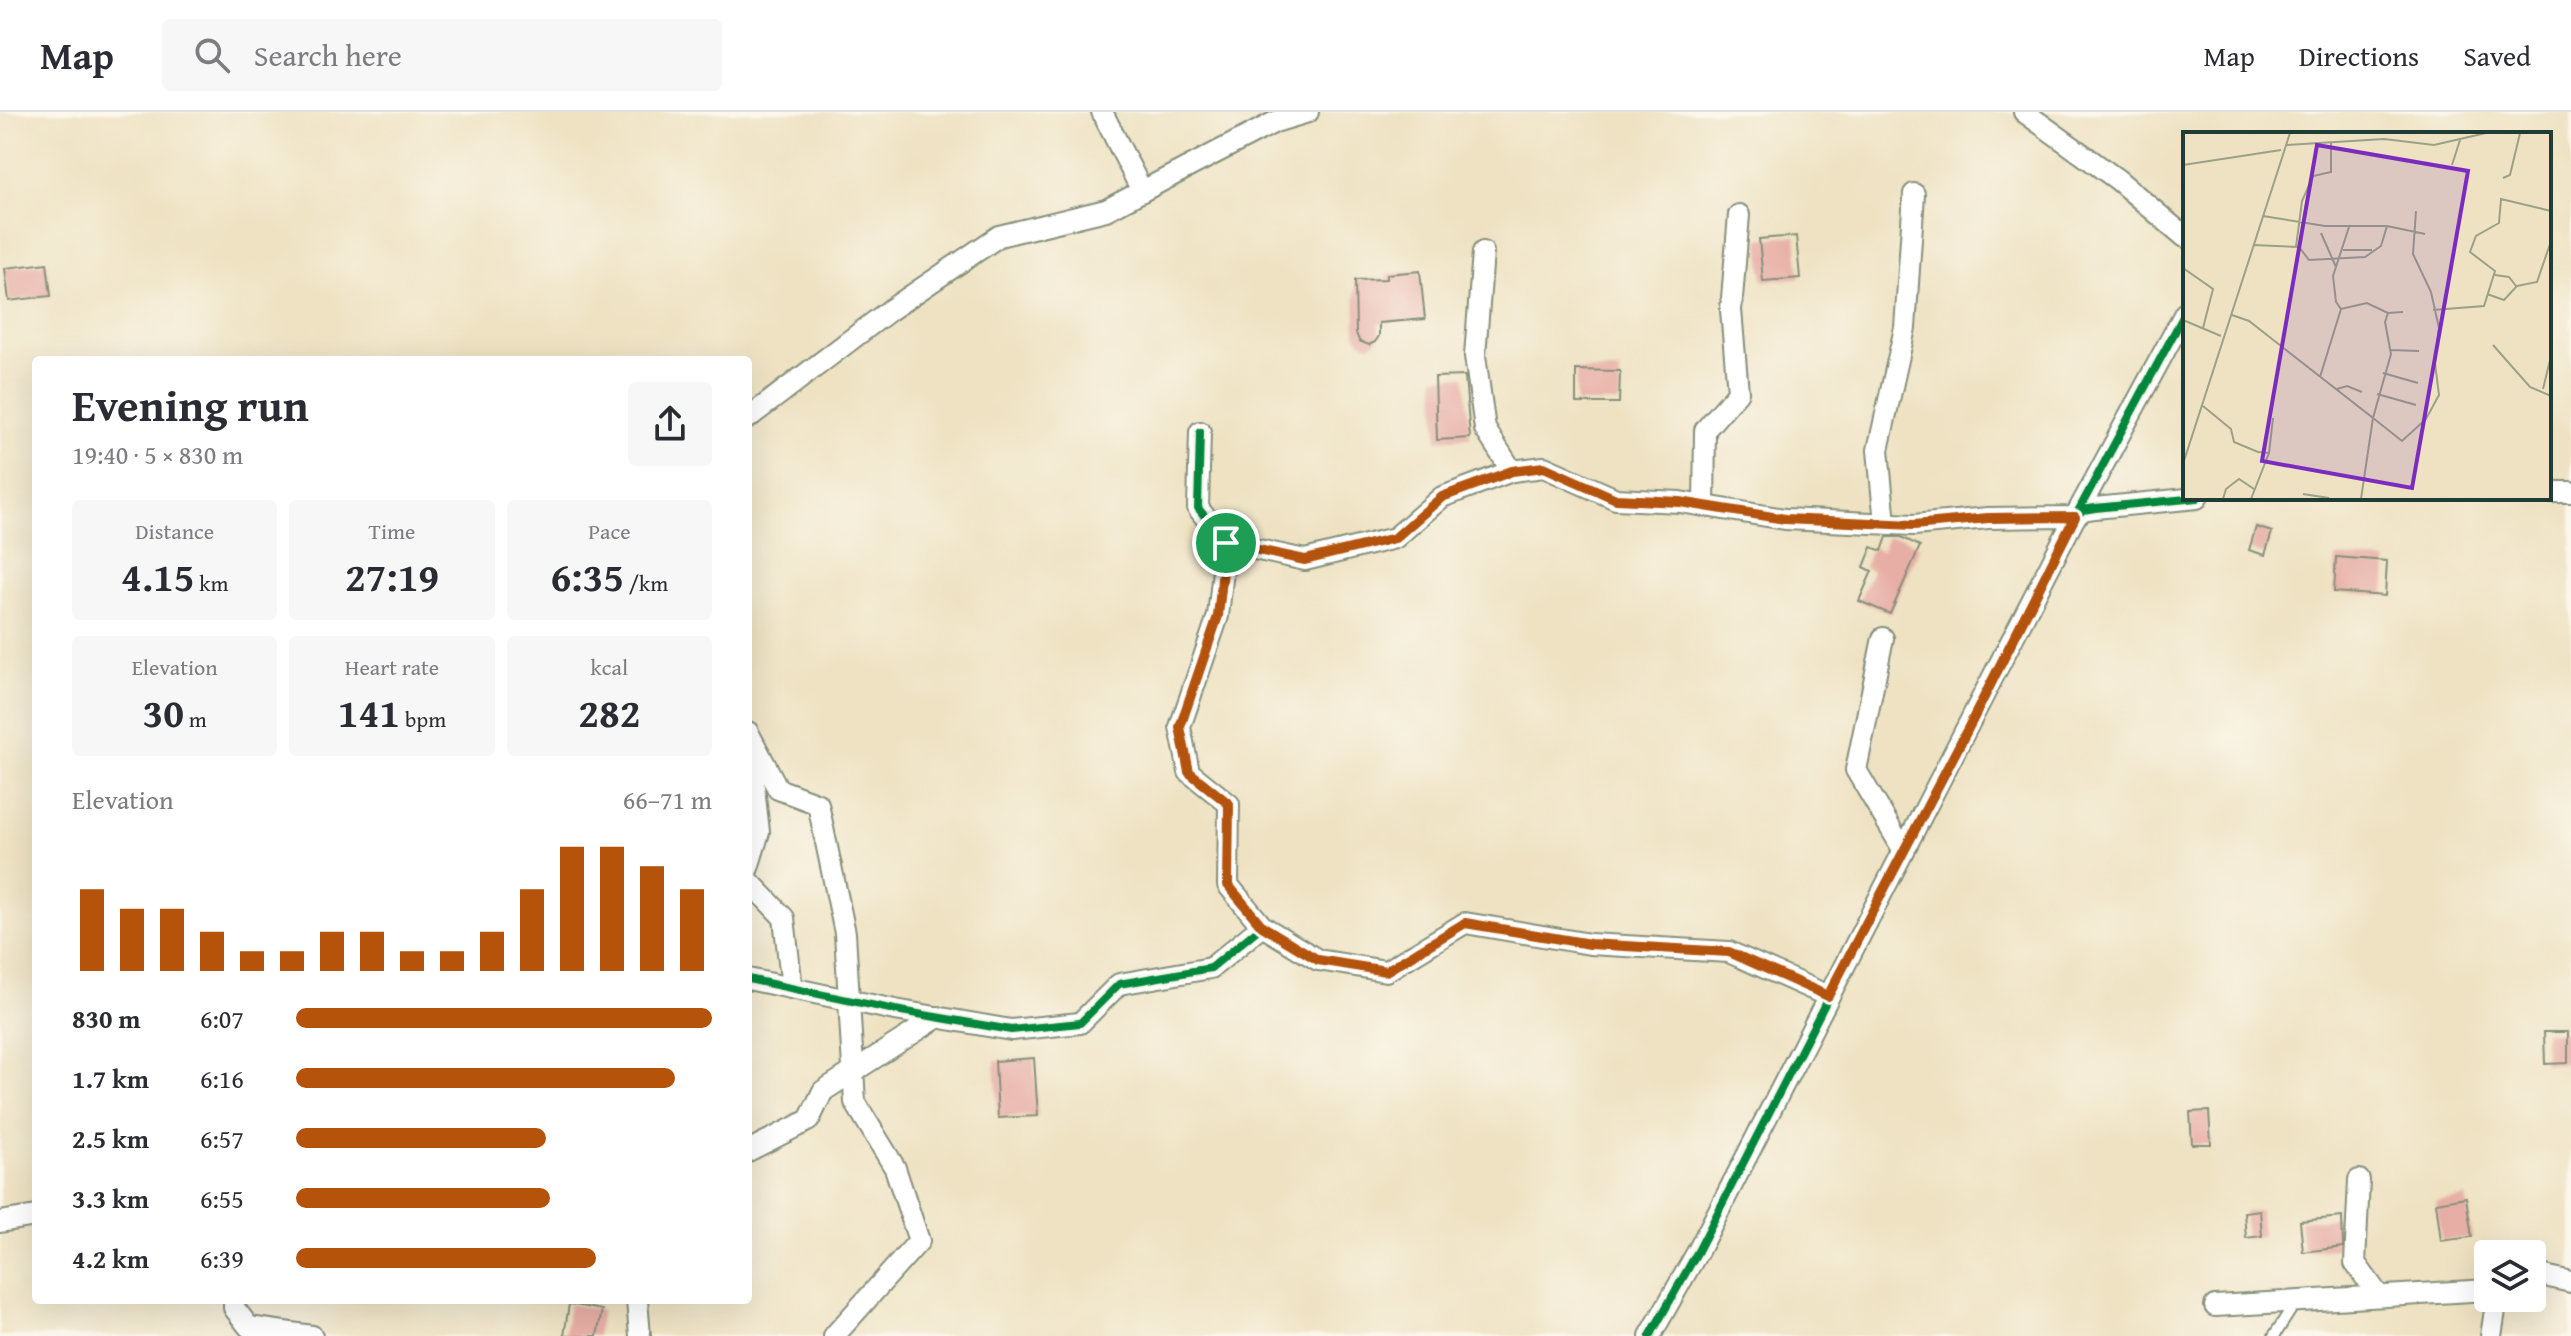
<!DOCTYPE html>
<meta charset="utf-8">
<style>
:root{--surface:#fff;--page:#f7f7f7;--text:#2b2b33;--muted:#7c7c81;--line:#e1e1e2;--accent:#b45309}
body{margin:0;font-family:"Gentium Book Plus",serif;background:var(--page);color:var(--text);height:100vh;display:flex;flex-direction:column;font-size:30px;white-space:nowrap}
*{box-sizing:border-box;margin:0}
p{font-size:26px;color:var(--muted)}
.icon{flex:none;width:44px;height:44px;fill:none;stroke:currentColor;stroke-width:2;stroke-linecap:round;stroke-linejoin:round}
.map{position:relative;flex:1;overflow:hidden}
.drawer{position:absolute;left:32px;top:244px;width:720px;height:948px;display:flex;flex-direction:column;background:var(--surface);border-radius:8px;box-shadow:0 8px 32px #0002}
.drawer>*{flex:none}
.fabs{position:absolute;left:2474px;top:1128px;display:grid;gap:16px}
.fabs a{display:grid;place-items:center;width:72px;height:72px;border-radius:8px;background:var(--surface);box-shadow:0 8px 32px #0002;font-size:40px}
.pin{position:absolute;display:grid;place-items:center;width:68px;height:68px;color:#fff;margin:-34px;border:4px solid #fff;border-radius:50%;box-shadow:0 2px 8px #0007}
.round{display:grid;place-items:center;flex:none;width:84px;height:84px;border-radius:8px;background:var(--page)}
.overview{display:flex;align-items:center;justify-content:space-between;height:136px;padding:0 40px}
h1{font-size:44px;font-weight:600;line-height:60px}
.figures{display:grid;grid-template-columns:repeat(3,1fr);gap:12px;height:136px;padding:8px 40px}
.figures div{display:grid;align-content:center;border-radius:8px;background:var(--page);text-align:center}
.figures b{font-size:40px;font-weight:600}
.figures small{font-size:22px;font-weight:400}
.figures p{font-size:22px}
.chart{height:224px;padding:16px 40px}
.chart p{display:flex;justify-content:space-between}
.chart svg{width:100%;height:144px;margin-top:8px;stroke:var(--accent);stroke-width:6}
ul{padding:0 40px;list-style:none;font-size:26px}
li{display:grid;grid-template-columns:128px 96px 1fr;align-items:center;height:60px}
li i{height:20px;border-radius:10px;background:var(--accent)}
header{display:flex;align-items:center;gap:48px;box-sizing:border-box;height:112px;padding:0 40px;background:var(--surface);border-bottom:2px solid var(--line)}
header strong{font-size:38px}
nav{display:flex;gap:44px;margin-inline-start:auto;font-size:28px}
.search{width:560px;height:72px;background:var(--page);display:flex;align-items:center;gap:20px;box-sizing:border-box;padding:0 28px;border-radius:8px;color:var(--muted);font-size:30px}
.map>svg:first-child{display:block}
</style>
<header>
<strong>Map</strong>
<div class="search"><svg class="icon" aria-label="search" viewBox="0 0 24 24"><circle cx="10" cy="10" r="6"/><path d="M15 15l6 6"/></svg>Search here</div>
<nav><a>Map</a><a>Directions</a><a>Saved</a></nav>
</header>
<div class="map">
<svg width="2571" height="1224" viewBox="0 0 2571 1224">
<rect width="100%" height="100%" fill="#fbf7ec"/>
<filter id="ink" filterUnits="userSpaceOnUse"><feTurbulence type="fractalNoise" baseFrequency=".0125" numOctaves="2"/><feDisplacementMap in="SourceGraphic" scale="16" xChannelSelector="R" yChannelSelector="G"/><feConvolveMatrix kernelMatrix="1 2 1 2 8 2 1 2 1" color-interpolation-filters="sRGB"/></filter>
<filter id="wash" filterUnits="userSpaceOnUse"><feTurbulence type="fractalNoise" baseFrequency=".006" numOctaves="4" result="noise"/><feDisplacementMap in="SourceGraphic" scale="32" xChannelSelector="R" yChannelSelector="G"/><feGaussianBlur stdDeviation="1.8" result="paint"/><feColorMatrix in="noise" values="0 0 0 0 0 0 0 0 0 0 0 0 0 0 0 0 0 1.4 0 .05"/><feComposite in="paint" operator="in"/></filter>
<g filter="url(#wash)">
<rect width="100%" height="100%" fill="#eee2c2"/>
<g id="blocks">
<g fill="#e7aea5">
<polygon points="1796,124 1800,166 1763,169 1759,127"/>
<polygon points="47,151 51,184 9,189 5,156"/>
<polygon points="1420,159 1425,207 1379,211 1379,224 1375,230 1369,233 1359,229 1356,221 1355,168 1387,167 1387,162"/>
<polygon points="1576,258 1620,259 1619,291 1576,291"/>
<polygon points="1465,264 1470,326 1437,328 1435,265"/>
<polygon points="2256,415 2272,420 2265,443 2249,438"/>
<polygon points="1887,425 1901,425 1920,434 1890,502 1859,489 1872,459 1864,455 1872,435 1882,439"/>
<polygon points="2336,445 2387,449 2385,484 2334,480"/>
<polygon points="2544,920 2568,920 2568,951 2545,952"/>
<polygon points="1034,946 1038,1004 998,1006 995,949"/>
<polygon points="2209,999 2211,1032 2192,1032 2190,1000"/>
<polygon points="2466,1085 2472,1125 2441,1129 2436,1090"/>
<polygon points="2260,1098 2262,1124 2246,1126 2244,1100"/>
<polygon points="2342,1105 2343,1135 2303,1140 2300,1109"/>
<polygon points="569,1192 602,1198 597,1224 564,1224"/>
</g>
</g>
</g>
<g filter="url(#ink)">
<use href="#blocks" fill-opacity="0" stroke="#86907b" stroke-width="2"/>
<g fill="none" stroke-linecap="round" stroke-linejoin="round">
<g stroke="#86907b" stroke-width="14">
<polyline id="lane" points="2274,1224 2295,1191"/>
</g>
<g stroke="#86907b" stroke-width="24">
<g id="street">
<polyline points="1102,0 1142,79"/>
<polyline points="2024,0 2118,68 2185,125"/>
<polyline points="1483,140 1475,244 1485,317 1512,359"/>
<polyline points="748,306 890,198 999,124 1106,98 1275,10 1308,0"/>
<polyline points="1200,320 1198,396 1226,431 1305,448 1395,426 1442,385 1512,359 1544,355 1616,387 1680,390 1785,407 1914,413 1988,406 2075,405 2185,201"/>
<polyline points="2549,380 2571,380"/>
<polyline points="1704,394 1705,318 1738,280 1731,198 1739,103"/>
<polyline points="1885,411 1878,338 1905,216 1914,82"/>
<polyline points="1883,526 1856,658 1904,739"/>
<polyline points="748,620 778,677 818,692 845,821 855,990 895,1056 919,1129 834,1224"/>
<polyline points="748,756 759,720 749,630"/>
<polyline points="748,768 784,806 792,876"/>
<polyline points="1262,814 1318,848 1386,859 1465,811 1590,832 1729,840 1828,884"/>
<polyline points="748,867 895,898 1011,918 1080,911 1119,872 1211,856 1262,814 1228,773 1229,692 1189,660 1180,615 1218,504 1226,431"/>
<polyline points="748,1039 809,1008 823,979 938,905"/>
<polyline points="2359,1068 2355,1151 2379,1184"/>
<polyline points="0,1110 36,1104"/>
<polyline points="2532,1161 2571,1170"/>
<polyline points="234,1188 234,1196 249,1215 312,1224"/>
<polyline points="637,1188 640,1224"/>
<polyline points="2215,1194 2488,1178"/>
<polyline points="1650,1224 1698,1139 2075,405 2083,398 2095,396 2197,386"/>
<polyline points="2491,1224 2497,1186"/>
</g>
</g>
<use href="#lane" stroke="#fff" stroke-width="10"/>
<use href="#street" stroke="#fff" stroke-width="20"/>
<g stroke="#fbf7ec" stroke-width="13">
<g id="cycleway">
<polyline points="1200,320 1198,396 1226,431 1305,448 1395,426 1442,385 1512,359 1544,355 1616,387 1680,390 1785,407 1914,413 1988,406 2075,405 2185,201"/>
<polyline points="748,867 895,898 1011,918 1080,911 1119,872 1211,856 1262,814 1228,773 1229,692 1189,660 1180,615 1218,504 1226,431"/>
<polyline points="1650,1224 1698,1139 2075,405 2083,398 2095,396 2197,386"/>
</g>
</g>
<use href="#cycleway" stroke="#00873e" stroke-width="8"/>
</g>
</g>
<g fill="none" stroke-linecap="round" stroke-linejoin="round" filter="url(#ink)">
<g stroke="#fff" stroke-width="16">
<polygon id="route" points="1544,355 1616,387 1680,390 1785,407 1914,413 1988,406 2075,405 1973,607 1828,884 1729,840 1590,832 1465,811 1386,859 1318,848 1262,814 1228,773 1229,692 1189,660 1180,615 1218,504 1226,431 1305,448 1395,426 1442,385 1512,359"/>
</g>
<use href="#route" stroke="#b45309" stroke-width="10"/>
</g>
<g transform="translate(2183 20)">
<rect width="368" height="368" fill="#eee2c2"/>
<path fill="none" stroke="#9ba089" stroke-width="2" d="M104 13 201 7 251 13 303 1M0 33 98 18M269 33 277 8M320 46 327 43 337 1M80 84 142 94H204L242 102M166 95 150 144 153 170 158 177 184 171 205 181M138 101 153 135M70 113 116 115 126 128 182 125 198 114 204 94M113 115 119 69 130 44 148 40V11M160 118H189M0 136 30 157 20 196M312 143 326 145 333 154M304 162 321 168 334 154 354 150 367 112V81M250 178 301 174 312 139 287 120 293 104 316 91 318 67 368 79M220 180 205 181 202 190 208 222 190 286 219 309 243 287 256 263 252 231 256 196 248 160 230 122 233 79M49 183 66 189 190 286 178 367M0 188 38 204M310 213 347 255 368 264M208 218 236 219M200 241 235 251M137 245 158 177M154 257 164 254 179 260M360 257 368 224M194 262 233 273M20 274 48 297 51 310 75 320 86 321 90 286M0 332 107 1M120 362 146 366M40 367 43 357 56 347 71 357M68 367 86 321"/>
<path fill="#7b2cbf" fill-opacity="0.15" stroke="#7b2cbf" stroke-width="4" d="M134 13 285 39 229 356 79 329Z"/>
<rect width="368" height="368" fill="none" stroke="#1f3d34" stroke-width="4"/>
</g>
</svg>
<div class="fabs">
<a><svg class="icon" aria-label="layers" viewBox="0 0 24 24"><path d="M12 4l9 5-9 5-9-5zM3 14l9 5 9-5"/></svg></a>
</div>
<div class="pin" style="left:1226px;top:431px;background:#1e9e55"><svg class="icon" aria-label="arrive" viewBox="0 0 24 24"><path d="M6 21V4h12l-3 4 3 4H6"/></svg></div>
<section class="drawer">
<div class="overview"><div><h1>Evening run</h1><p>19:40 · 5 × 830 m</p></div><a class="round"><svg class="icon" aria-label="share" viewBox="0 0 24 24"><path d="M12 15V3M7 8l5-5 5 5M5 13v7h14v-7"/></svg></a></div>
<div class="figures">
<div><p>Distance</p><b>4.15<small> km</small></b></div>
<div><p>Time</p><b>27:19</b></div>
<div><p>Pace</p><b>6:35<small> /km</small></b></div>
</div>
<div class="figures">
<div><p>Elevation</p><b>30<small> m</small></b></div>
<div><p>Heart rate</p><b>141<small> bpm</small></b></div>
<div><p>kcal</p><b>282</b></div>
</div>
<div class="chart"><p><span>Elevation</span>66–71 m</p>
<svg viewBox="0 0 160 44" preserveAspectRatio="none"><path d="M5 44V19M15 44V25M25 44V25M35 44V32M45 44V38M55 44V38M65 44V32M75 44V32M85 44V38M95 44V38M105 44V32M115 44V19M125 44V6M135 44V6M145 44V12M155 44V19"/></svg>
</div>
<ul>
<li><b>830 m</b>6:07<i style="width:100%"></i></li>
<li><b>1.7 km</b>6:16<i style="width:91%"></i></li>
<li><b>2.5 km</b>6:57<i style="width:60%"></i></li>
<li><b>3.3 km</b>6:55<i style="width:61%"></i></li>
<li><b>4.2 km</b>6:39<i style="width:72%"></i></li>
</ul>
</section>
</div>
